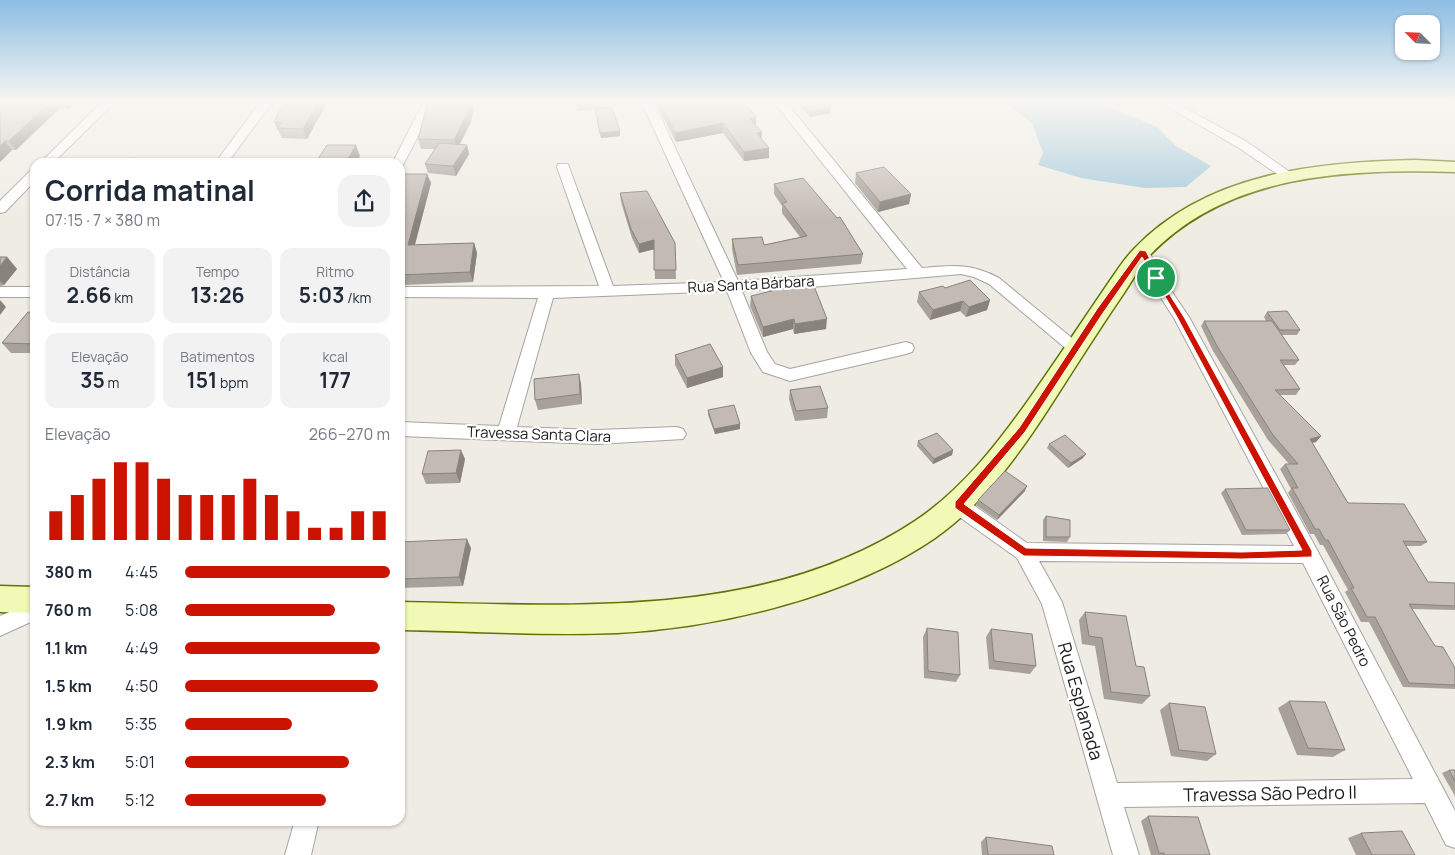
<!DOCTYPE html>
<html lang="pt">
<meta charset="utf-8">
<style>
:root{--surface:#fff;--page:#f2f2f3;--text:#1f2937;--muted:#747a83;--accent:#cb1300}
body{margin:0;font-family:Manrope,sans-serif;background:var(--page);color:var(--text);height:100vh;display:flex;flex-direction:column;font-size:19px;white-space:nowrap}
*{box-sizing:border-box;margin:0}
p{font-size:16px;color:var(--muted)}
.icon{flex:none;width:28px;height:28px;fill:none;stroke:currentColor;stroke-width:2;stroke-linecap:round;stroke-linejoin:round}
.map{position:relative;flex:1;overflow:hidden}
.drawer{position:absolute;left:30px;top:158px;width:375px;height:668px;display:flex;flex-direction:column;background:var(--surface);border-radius:15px;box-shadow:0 1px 4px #0004}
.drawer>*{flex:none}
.needle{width:32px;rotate:294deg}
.fabs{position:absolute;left:1395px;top:15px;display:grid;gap:10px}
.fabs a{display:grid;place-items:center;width:45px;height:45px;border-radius:10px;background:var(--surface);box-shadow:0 1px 4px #0004;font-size:25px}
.pin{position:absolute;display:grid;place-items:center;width:42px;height:42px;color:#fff;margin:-21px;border:2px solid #fff;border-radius:50%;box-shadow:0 1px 5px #0007}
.round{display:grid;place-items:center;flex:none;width:52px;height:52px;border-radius:15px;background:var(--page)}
.head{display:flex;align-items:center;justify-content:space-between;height:85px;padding:0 15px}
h1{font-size:28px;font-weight:700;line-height:38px}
.figures{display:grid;grid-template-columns:repeat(3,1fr);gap:8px;height:85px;padding:5px 15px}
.figures div{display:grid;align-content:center;border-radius:12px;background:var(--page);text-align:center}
.figures b{font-size:21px;font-weight:700}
.figures small{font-size:14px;font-weight:400}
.figures p{font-size:14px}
.chart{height:140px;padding:10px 15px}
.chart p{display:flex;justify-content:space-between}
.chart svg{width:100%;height:90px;margin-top:5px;stroke:var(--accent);stroke-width:6}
ul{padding:0 15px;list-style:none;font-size:16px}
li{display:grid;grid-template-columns:80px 60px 1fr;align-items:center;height:38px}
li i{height:12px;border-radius:6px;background:var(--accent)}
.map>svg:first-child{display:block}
</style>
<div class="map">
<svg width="1455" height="855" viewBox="0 0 1455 855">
<rect width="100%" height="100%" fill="#efece3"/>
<polygon fill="#a3cadc" points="1003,101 1095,101 1157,127 1176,146 1211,166 1186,187 1145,188 1081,178 1038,165 1043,153 1032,123"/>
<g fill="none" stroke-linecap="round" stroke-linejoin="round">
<g stroke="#a4a4a4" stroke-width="2">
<g id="street">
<polygon points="103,101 116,101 54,162 41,162"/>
<polygon points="261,101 273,101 228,162 216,162"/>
<polygon points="424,101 436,101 403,165 393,162"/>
<path d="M641 101H653L738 281 907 269 773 101H785L922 268C953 265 971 263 999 278L1084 348 1082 352H1070L989 284 974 277 961 274 788 289 742 291 767 352 775 364 790 369 906 342 912 344 914 348 912 352 906 354 790 381 763 372 751 353 727 291 553 298 517 427 597 430 677 427 683 429 686 434 683 439 597 444 400 436V422L499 426 538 298 400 297V287L599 286 557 167 558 164H568L569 167 613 286 724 282Z"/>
<polygon points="1158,101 1172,101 1247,142 1297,177 1291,181 1286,180 1239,148"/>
<polygon points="35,170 35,181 5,212 0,213 0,201 30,171"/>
<path d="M1142 247 1147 248 1162 277 1189 317 1316 548 1455 811V848L1446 845 1425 803 1124 807 1139 855H1113L1042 604 1017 558 951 511 949 505 951 499 958 497 965 499 1027 543 1294 546 1174 318 1148 278 1135 251ZM1039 561 1303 563 1413 779 1117 783 1062 602Z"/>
<rect x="0" y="287" width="35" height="10"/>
<polygon points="35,601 35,620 0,636 0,616"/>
<polygon points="295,820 319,820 311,855 285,855"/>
</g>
</g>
<g stroke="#5e7405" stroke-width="3">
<g id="secondary">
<path d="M1415 160 1455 162V172C1348 169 1227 173 1148 257 1139 268 1132 281 1124 293 1098 331 1074 369 1049 408 1018 456 983 504 935 538 851 596 720 628 617 633 545 636 472 631 400 630V602C572 605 764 621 915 521 963 489 999 442 1032 395 1058 358 1083 320 1109 282 1117 271 1124 259 1134 249 1206 173 1316 162 1415 160Z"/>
<polygon points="0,586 35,587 35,613 0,612"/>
</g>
</g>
<use href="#street" fill="#fff" fill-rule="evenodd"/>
<use href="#secondary" fill="#f0f9b6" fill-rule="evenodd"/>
</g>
<g fill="#a8a19a">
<polygon points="0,101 78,101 68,109 59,109 16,150 12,150 0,162"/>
<polygon points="328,101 307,139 282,138 274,122"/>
<polygon points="430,101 472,101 474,107 471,122 460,144 467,145 469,154 456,176 428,173 425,164 435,149 421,149 418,139"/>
<polygon points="605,101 606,108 620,131 620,136 601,138 595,110 578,111 577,104"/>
<polygon points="657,101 742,101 756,117 756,125 769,158 744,161 723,133 676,142 657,106"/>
<polygon points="796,101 825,101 831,108 831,113 810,117"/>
<polygon points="856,173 911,194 909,204 878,212 855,183"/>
<polygon points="400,174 427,174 431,183 415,245 474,243 477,253 473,282 404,285 403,281 400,281"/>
<polygon points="774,184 863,254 861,264 737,275 732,249 732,239 764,245 800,237 782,213 782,206 774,194"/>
<polygon points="620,193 675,243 676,279 655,279 654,249 639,253 632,238 621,202"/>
<polygon points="0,257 7,257 17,269 4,285 0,286"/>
<polygon points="945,288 990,300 987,310 966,317 960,311 930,320 917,302 919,292"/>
<polygon points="751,296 826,329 794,334 793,329 763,337 750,306"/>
<polygon points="1267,312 1300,330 1297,335 1282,335 1299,360 1295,365 1284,365 1300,389 1296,395 1280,395 1321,436 1316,442 1312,443 1348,503 1427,542 1421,546 1406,546 1428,582 1455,583 1455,610 1412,609 1435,646 1455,668 1455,689 1403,687 1369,622 1361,622 1345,592 1348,590 1323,545 1320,545 1314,534 1310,534 1288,493 1291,489 1280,469 1285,464 1289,464 1268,440 1213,351 1201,326 1204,321 1266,321 1264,317"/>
<polygon points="35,313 35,353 11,353 2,343"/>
<polygon points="675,355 723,367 723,377 687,388 675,365"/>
<polygon points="579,374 581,384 582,404 538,410 535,400"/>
<polygon points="790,390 828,408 827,418 795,421 789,399"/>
<polygon points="708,410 740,429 715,434 708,415"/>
<polygon points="918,441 953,450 952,455 933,464 917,446"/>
<polygon points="1049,444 1083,458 1068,468 1047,448"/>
<polygon points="465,459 460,483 426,484 422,474"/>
<polygon points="1225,489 1290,530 1286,534 1242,535 1221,493"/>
<polygon points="1025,491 997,520 976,505 978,500"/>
<polygon points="1046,516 1070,537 1067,542 1043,541 1043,520"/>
<polygon points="400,542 471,548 463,586 400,588"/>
<polygon points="1085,612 1136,666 1150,696 1142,704 1104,699 1095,646 1082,644 1079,620"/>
<polygon points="927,628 960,675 956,682 924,678 923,637"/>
<polygon points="991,629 1036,666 1030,674 989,669 986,637"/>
<polygon points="1289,701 1345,750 1333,757 1297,755 1278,708"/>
<polygon points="1169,703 1216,754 1207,761 1171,756 1160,710"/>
<polygon points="1449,770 1455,770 1455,796 1442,773"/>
<polygon points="1148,816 1210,855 1151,855 1141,821"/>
<polygon points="1361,833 1415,855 1356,855 1348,838"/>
<polygon points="986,837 1054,855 982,855 981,842"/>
</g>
<g fill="#88837d">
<polygon points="52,101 54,101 59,109 16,150 9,141"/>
<polygon points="63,101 78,101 68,109"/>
<polygon points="319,101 328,101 307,139 303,129"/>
<polygon points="471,101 472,101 474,107 471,122 457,149 454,140"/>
<polygon points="831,108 831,113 810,117 810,112"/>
<polygon points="756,117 756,126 750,119"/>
<polygon points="723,123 723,133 676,142 675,133"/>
<polygon points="620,131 620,136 601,138 600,133"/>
<polygon points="762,132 761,141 757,133"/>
<polygon points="5,141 12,150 0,162 0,146"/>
<polygon points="356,145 360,156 357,162 346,162"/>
<polygon points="467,145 469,154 456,176 453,166"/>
<polygon points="769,148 769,158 744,161 744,152"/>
<polygon points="427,174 431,183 412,255 408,245"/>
<polygon points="911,194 909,204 878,212 880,202"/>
<polygon points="654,240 655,249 639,253 639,244"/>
<polygon points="474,243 477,253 473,282 470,272"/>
<polygon points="7,257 17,269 4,285 0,281 0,266"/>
<polygon points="0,300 6,307 0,315"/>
<polygon points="990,300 987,310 966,317 969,307"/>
<polygon points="963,301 960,311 930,320 933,310"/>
<polygon points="794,319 793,329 763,337 763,327"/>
<polygon points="827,319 826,329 794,334 795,324"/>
<polygon points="723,367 723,377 687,388 687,378"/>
<polygon points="579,374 581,384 582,404 580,394"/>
<polygon points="740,424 740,429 715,434 714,429"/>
<polygon points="1321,436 1316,442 1305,444 1310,439"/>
<polygon points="461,450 465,459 460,483 456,473"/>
<polygon points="953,450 952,455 933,464 934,459"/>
<polygon points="1086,454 1083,458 1068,468 1071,463"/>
<polygon points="1027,486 1025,491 997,520 999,515"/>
<polygon points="467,539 471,548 463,586 459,577"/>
</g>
<g fill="#c3bbb3" stroke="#88837d">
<polygon points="0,101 52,101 9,141 5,141 0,146"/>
<polygon points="287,101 319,101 303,129 277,128 281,123 274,122 277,115"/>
<polygon points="430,101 471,101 468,112 454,140 418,139 426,109"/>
<polygon points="577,101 605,101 605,103 577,104"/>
<polygon points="659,101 742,101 756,117 750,119 762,132 757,133 769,148 744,152 723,123 675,133"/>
<polygon points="801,101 825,101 831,108 810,112"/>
<polygon points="612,107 620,131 600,133 595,109"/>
<polygon points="439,143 467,145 453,166 425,164"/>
<polygon points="327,145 356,145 346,162 316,162"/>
<polygon points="132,158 161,161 160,162 127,162"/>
<polygon points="884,167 911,194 880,202 856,173"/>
<polygon points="400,174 427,174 408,245 474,243 470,272 400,275 401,271 400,271"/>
<polygon points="803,178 837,218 840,217 863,254 738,265 732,239 762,237 764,245 807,236 782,203 787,202 774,184"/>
<polygon points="647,191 675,243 676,270 654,270 654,240 639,244 631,229 620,193"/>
<polygon points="0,257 7,257 0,266"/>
<polygon points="970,280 990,300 969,307 963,301 933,310 919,292 943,286 945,288"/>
<polygon points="812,281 827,319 795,324 794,319 763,327 751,296"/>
<polygon points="1287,311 1300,330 1280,330 1267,312"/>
<polygon points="28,312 35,313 35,344 2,343"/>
<polygon points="1204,321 1272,321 1299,360 1280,360 1300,389 1275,390 1321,436 1310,439 1348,503 1404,504 1427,542 1403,541 1428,582 1455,583 1455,606 1409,604 1435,646 1443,647 1455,668 1455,685 1409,683 1375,617 1367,617 1351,588 1354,588 1328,540 1325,540 1319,529 1315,529 1292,488 1298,488 1285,464 1298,464 1273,435 1217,346"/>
<polygon points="710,344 723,367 687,378 675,355"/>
<polygon points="579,374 580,394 535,400 534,379"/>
<polygon points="820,386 828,408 796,411 790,390"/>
<polygon points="734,405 740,424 714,429 708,410"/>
<polygon points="937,433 953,450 934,459 918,441"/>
<polygon points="1065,435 1086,454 1071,463 1049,444"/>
<polygon points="461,450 456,473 422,474 428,451"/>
<polygon points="1005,471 1027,486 999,515 978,500"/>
<polygon points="1268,488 1290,530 1246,530 1225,489"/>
<polygon points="1046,516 1070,520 1070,537 1046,537"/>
<polygon points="467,539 459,577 400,579 400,542"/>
<polygon points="1085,612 1126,616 1136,666 1144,667 1150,696 1111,692 1102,638 1089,636"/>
<polygon points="927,628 958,632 960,675 928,671"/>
<polygon points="991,629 1032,634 1036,666 994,661"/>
<polygon points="1289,701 1325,702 1345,750 1308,748"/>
<polygon points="1169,703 1205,707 1216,754 1179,750"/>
<polygon points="1449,770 1455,770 1455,781"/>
<polygon points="1148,816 1198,817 1210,855 1164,855 1164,853 1159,853"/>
<polygon points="1402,831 1415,855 1372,855 1361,833"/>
<polygon points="986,837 1052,846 1054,855 988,855"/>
</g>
<linearGradient id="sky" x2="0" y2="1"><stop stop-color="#8cbde3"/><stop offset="0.46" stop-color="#f8f6f2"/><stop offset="1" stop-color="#f8f6f2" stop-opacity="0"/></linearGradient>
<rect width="1455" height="221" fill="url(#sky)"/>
<path fill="#cb1300" stroke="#fff" fill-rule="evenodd" d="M1140 250 1146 251 1159 278 1184 317 1312 551V557L1242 559 1024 556 955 508V502L1019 428 1097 309ZM1142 257 1177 317 1302 550 1242 552 1026 548 964 504 1025 432 1103 313Z"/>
<g text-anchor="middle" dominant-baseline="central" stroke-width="4.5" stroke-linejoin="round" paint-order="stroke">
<g font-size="15" fill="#1d1d1d" stroke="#fff">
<text transform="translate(751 284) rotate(-3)">Rua Santa Bárbara</text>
<text transform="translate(539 434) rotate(2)">Travessa Santa Clara</text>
<text transform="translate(1344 621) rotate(63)">Rua São Pedro</text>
</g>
<g font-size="18" fill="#1d1d1d" stroke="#fff">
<text transform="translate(1081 701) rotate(74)">Rua Esplanada</text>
<text transform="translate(1270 793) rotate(-1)">Travessa São Pedro II</text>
</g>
</g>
</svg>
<div class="fabs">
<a><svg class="needle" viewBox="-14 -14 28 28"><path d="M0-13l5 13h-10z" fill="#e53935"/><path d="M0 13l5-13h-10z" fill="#747a83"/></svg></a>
</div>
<div class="pin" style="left:1156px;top:278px;background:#1e9e55"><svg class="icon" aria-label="arrive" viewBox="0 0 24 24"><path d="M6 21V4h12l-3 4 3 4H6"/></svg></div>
<section class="drawer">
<div class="head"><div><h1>Corrida matinal</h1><p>07:15 · 7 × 380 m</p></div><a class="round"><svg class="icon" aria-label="share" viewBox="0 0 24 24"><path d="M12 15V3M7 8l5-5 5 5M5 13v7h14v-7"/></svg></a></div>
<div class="figures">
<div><p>Distância</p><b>2.66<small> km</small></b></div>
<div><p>Tempo</p><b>13:26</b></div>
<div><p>Ritmo</p><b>5:03<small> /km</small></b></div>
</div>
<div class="figures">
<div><p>Elevação</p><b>35<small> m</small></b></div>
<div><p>Batimentos</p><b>151<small> bpm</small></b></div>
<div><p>kcal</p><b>177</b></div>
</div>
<div class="chart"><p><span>Elevação</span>266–270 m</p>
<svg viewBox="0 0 160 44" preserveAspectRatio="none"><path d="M5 44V30M15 44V22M25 44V14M35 44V6M45 44V6M55 44V14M65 44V22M75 44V22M85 44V22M95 44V14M105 44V22M115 44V30M125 44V38M135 44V38M145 44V30M155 44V30"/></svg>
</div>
<ul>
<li><b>380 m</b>4:45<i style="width:100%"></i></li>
<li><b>760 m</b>5:08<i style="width:73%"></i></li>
<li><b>1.1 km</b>4:49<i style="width:95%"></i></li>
<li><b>1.5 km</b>4:50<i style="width:94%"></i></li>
<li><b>1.9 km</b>5:35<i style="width:52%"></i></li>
<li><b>2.3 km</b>5:01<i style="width:80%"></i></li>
<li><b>2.7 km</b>5:12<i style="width:69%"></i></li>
</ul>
</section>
</div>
